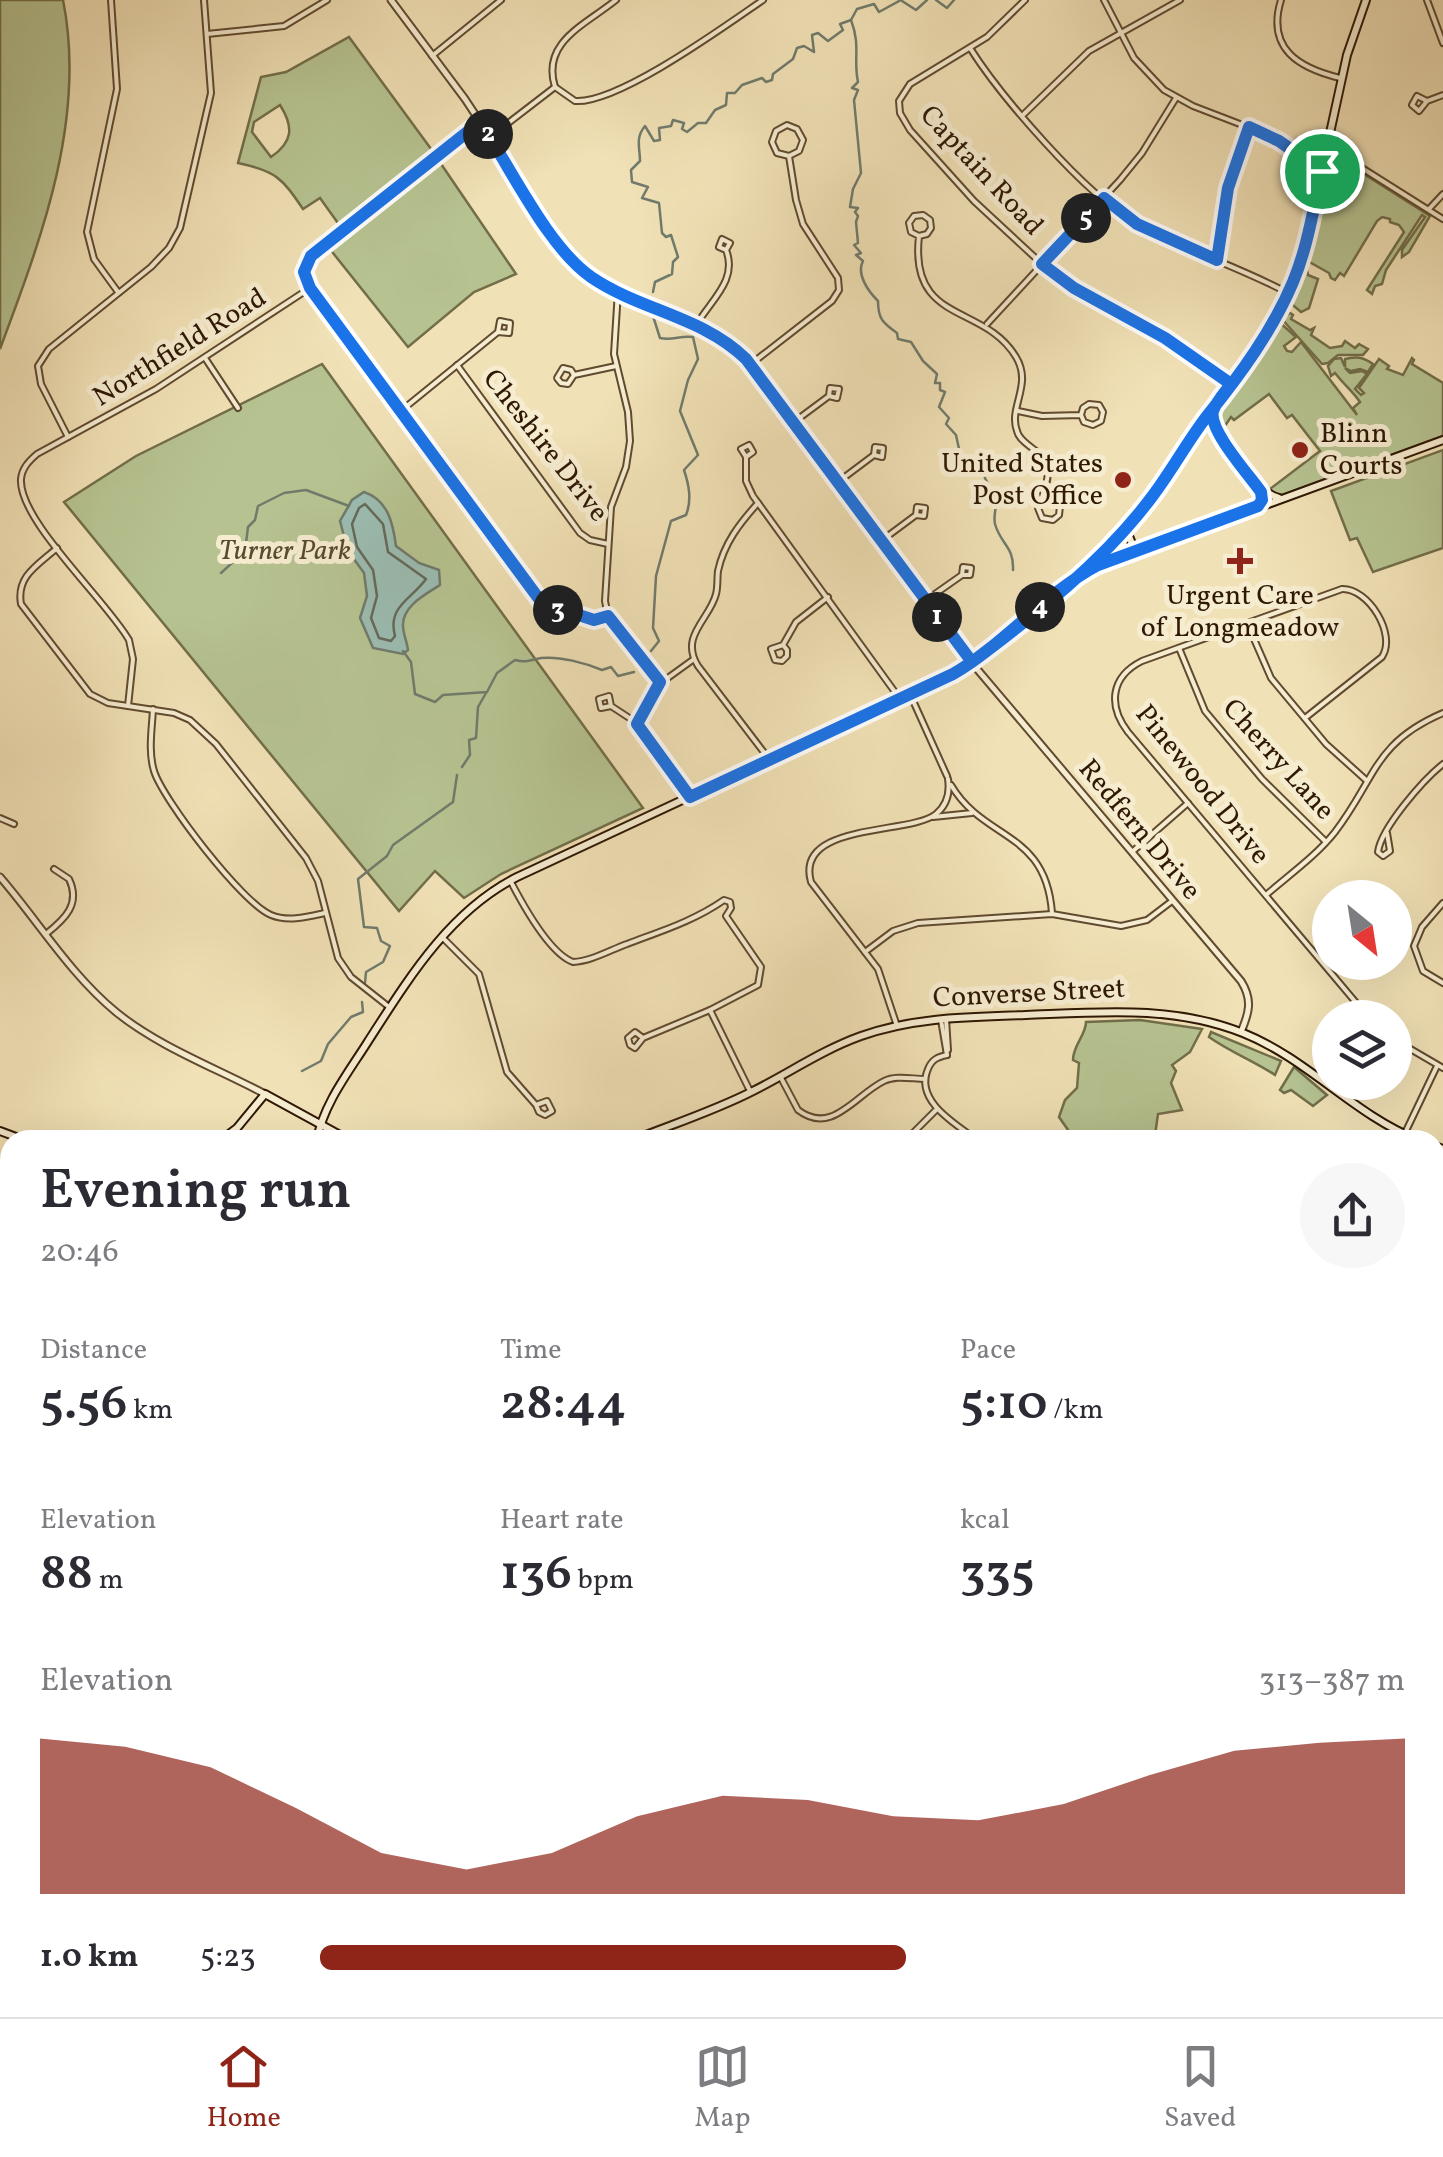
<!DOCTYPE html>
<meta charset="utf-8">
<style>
:root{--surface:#fff;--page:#f7f7f7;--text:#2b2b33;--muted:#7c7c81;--line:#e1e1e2;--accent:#8f2418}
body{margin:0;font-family:Vollkorn,serif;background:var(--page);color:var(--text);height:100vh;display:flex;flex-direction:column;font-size:38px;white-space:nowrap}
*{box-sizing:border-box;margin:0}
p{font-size:32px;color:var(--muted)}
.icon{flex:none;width:55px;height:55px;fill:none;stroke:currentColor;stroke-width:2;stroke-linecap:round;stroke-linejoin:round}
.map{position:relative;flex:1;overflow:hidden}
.details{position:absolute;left:0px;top:1130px;width:1445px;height:888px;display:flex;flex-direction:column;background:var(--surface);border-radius:30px 30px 0 0;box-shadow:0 10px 40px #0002}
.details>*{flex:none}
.needle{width:65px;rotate:150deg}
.buttons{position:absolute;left:1312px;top:880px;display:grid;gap:20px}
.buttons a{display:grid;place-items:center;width:100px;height:100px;border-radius:50%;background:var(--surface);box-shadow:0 10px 40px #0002;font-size:50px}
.pin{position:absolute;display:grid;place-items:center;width:85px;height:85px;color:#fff;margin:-42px;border:5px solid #fff;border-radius:50%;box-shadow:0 2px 10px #0007}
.km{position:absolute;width:50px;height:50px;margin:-25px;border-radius:50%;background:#222;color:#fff;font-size:28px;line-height:50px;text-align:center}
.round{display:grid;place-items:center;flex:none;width:105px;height:105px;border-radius:52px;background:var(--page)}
.head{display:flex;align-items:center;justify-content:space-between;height:170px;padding:0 40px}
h1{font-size:55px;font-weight:600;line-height:75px}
.figures{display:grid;grid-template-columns:repeat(3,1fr);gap:15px;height:170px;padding:10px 40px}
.figures div{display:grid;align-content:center}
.figures b{font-size:50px;font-weight:600}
.figures small{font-size:28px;font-weight:400}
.figures p{font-size:28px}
.chart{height:280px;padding:20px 40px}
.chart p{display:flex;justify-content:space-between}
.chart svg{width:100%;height:180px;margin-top:10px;fill:var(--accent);opacity:.7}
ul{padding:0 40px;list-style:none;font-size:32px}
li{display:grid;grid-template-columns:160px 120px 1fr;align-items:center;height:75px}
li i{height:25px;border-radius:12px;background:var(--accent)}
.tabs{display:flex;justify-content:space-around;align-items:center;height:140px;border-top:2px solid var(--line);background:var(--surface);font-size:28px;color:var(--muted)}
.tabs a{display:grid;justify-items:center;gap:5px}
.tabs .selected{color:var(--accent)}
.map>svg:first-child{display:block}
</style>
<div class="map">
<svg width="1443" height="2017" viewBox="0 0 1443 2017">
<rect width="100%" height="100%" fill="#f1e1b6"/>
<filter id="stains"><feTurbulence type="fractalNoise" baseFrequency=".002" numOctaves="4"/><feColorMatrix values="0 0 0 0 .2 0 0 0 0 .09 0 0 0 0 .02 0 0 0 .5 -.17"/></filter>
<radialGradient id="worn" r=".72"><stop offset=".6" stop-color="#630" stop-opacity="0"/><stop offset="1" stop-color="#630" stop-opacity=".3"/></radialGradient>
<g fill="#b6c391" stroke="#726e4a" stroke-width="2.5" fill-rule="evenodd">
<path d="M0 0H63C87 119 41 239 0 349Z"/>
<path d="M349 37 434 153 340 226 320 198 303 209C282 178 276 171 238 163L261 77 286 72ZM280 105C294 127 293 142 271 157L252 132 254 122Z"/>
<polygon points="1334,155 1430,216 1409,252 1402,257 1402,250 1425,217 1422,215 1386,270 1382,284 1375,286 1372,294 1367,290 1404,232 1399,225 1390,222 1390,219 1382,217 1377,221 1344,276 1340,273 1335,280 1331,278 1329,273 1306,260 1328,159 1334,159"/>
<polygon points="437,158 516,274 474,292 408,347 329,248"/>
<polygon points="1302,270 1307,270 1308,275 1318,279 1309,308 1301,312 1288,301"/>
<polygon points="1286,311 1285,316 1290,313 1293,315 1291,319 1310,330 1314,328 1311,335 1330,348 1342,346 1345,341 1355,348 1359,344 1368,349 1363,355 1338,355 1328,363 1322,364 1281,318"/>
<path d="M1278 321 1296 337 1284 346 1287 351 1292 352 1301 342 1357 415 1353 408 1360 402C1351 389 1345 386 1335 373L1331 376 1328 366 1334 359 1341 358 1345 367V359C1356 356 1363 357 1373 364L1368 372 1360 369 1351 371 1345 368 1350 373 1362 371 1367 374 1355 389 1361 395 1364 393 1359 388 1379 359 1389 366 1387 369 1403 375 1412 358 1414 360 1412 364 1443 383V436L1280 496 1268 492 1245 462 1270 489 1320 451 1292 415 1287 418 1269 394 1234 420 1231 417 1222 430 1217 411Z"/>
<polygon points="322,364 643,808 501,874 464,898 435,871 399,911 64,502 136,456"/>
<polygon points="1443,450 1443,548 1373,572 1357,538 1350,540 1331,491"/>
<path d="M1140 1020 1202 1029 1190 1052 1172 1065 1176 1071 1171 1083 1182 1110 1158 1114 1155 1135 1158 1140H1075L1059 1117 1065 1100 1077 1088 1079 1063 1073 1060C1073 1045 1086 1035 1086 1022Z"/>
<path d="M1211 1032 1281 1061 1275 1075C1254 1061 1230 1052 1209 1037Z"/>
<polygon points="1294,1067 1327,1095 1313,1106 1291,1090 1284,1093 1280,1090"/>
<polygon points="1435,1389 1443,1391 1443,1799 1435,1791"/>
</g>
<path fill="#9bbdb2" stroke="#707b6c" stroke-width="2.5" d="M364 492C388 500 393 523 396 546L419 563 439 570 440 585C426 594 402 606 403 626 403 633 407 642 408 650L403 654 373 648 360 618 367 596 364 573 348 551 340 521 352 500Z"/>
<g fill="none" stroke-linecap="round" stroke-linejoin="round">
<path stroke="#656a5b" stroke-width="2.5" d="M365 504 383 524 388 552 426 579C412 599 387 606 395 636L391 641 379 638 371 618 377 596 373 570 357 547 352 524 359 508Z"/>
<g stroke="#707b6c" stroke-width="2.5">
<polyline points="936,0 947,8 954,0"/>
<polyline points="902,1 916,10 927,0"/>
<path d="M851 20C861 46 853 59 858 82L852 88 858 90 854 100 861 173 853 189 850 207 858 208 855 212 858 216 856 222 858 243 854 245 861 253 856 255 863 261C856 274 868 291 878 301 878 319 883 323 897 333L898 339 911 342 923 361 937 374 935 383H940V390L945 392 939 407 949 418 946 424 956 435 961 458 974 461 983 468C983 482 993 487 996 499 997 507 993 515 995 524 1001 545 1014 546 1013 570"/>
<path d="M653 292 655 282 672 274 673 262 678 257 671 235 666 237 662 233 659 203 642 198 648 187 632 182 631 170 640 161C640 148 635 138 645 126L654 141 660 140 659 128 671 126 673 120 684 123 682 129 687 132 698 123H706L715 110 726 105 727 93H735L742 85 762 78 766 82 772 80 773 74 793 59 797 48 804 46 814 52 812 35 818 33 828 41 843 30 840 24 851 20 857 9 874 4 879 12 901 0"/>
<polyline points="221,573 245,551 248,527 255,520 258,506 284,493 306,490 349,506"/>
<path d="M403 651 411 662 415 694 435 702 443 695 487 692 497 673 515 660C527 663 530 660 541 658 560 656 585 663 602 670L611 667 618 676 634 672"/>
<path d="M651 651 659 641 653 628 656 576 671 521 686 515C692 500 689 485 684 470L698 455 680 411 688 380 698 359 693 337C680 335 673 341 660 338L653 316"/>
<polyline points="462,767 470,755 469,740 476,738 478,707 486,693"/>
<polyline points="365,983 366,972 383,962 390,946 381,941 377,928 364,927 358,879 387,856 393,845 453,802 457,775"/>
<polyline points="302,1071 321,1061 328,1044 351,1017 363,1012 362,1002"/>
<polyline points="1435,1518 1443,1517"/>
<polyline points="706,2008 711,2014 723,2017"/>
</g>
<g stroke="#604a30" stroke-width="8">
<g id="minor">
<polyline points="111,0 117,89 87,232 94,259 118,292"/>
<polyline points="1025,0 987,37 910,84 899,101 900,113 910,130 974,201 1042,264 1074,288 1165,338 1228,383"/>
<polyline points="1104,0 1134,58 1164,90 1193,106 1271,136 1322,171"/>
<path d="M1281 0C1266 49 1299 68 1340 78"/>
<polyline points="1427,0 1443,43"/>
<polyline points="207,34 284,26 327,0"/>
<path d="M970 48C1001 97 1085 194 1134 222 1183 250 1238 266 1288 293"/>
<polyline points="432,56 501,0"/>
<path d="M555 87C541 42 585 25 616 0"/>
<polyline points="1427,101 1417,96 1412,105 1419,111 1427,101 1443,95"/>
<polyline points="1024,114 1089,51 1180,0"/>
<polyline points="479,122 314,254 305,267 306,282 542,603 594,619 608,616 660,682"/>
<path d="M490 137 555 87 575 101C618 104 725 26 763 0"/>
<polyline points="1327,146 1443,219"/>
<polyline points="1429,209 1443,194"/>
<path d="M919 236 911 232 909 223 914 216 923 215 930 220 931 228 927 234 919 236C909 325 984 303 1016 357 1033 385 1008 407 1017 431 1019 439 1026 443 1032 448 1057 465 1047 483 1038 508L1042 518 1053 520 1059 515 1060 506 1043 495"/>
<polyline points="1217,261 1228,188 1249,127"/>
<path d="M697 324C711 300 738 280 726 250L719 247 722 239 730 243 726 250"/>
<polyline points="987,324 1120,180 1142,153 1176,98"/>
<polyline points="205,358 238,408"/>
<polyline points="751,364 832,301 839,290 838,278 803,224 796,200 789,156 799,151 803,140 797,129 787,125 776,131 772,142 777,153 789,156"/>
<polyline points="457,365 580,533 590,540 608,544"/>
<polyline points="574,375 571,370 563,368 557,378 561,383 568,384 574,375 616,366"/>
<polyline points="402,410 498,332 509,333 510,323 500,321 498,332"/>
<polyline points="1018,411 1042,416 1081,415 1084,422 1093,425 1101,421 1103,412 1099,405 1089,404 1083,408 1081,415"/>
<polyline points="794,422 829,396 837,398 839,389 830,388 829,396"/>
<polyline points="68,437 41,384 38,366 49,349 151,267 169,248 180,228 211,93 204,0"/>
<polyline points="746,457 741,449 749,445 753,452 746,457 746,481 753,496 900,699"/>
<polyline points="838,482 874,455 882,457 883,448 875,447 874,455"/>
<path d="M758 503C740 523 724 543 718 571 717 578 718 587 716 594 710 619 679 636 698 666L769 759"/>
<polyline points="881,541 916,515 924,516 925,508 917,507 916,515"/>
<path d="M57 548C38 565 16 576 21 604L90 694 108 703 174 713 190 720 216 744 306 858 318 881 338 958 351 977 389 1007"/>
<polyline points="925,601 962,575 970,575 971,568 963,567 962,575"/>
<polyline points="608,616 605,601 611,507 626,467 630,441 628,412 614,354 618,291"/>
<polyline points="1247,623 1271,678 1326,744 1366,780"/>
<polyline points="783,645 771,649 775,660 782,661 787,656 787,650 783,645 796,622 828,597"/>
<polyline points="1179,648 1205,711 1262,779 1325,841"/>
<polyline points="910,694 947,776"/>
<path d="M128 706 133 659 129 640C107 601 18 520 21 479 22 468 29 461 37 454L156 389 310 288"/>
<polyline points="611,706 601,708 599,699 609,696 611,706 637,723 689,796"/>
<path d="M153 709C152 729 148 751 154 771 163 800 243 904 271 915 288 922 307 917 325 913"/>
<path d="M1305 718 1382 657C1397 634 1368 588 1342 589L1142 661C1110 677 1108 706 1128 732L1369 1018"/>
<polyline points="637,723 658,685 694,659"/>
<path d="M951 785C984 841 1046 830 1052 913"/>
<polyline points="933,817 972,813"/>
<polyline points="0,818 14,824"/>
<path d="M1387 833 1390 851 1383 856 1378 852C1381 828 1423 780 1443 764"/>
<polyline points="1132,852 1188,803"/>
<path d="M511 882C523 905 549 953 573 962 592 961 610 950 627 944 661 931 694 921 724 900L730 902 731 908 726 916 761 967 758 985 710 1010 643 1038 635 1032 628 1038 630 1045 635 1048 643 1038"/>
<path d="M1266 895C1289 875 1316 856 1335 832 1376 779 1373 743 1443 713"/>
<polyline points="1443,903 1422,927 1414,946 1423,971 1443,983"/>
<path d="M46 934C65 919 81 904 69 879L54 869"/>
<polyline points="442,937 479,974 507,1072 536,1105 539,1112 545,1115 552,1111 547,1101 536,1105"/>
<polyline points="865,952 893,931 918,923 1052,914 1121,926 1147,920 1172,901"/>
<polyline points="710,1010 750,1091"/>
<polyline points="946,1019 948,1050"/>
<polyline points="941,1020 947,1055"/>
<path d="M897 1026 878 969 811 882C794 822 910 835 936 814 947 805 950 792 948 779"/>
<polyline points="1395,1040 1443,1068"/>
<path d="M947 1055C938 1057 932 1059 928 1069 914 1101 956 1124 977 1140"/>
<path d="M780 1076 798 1110C832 1136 855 1095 884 1081 896 1075 912 1079 925 1079"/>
<polyline points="1405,1133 1437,1066"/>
<polyline points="906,1140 937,1109"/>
<polyline points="1435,1309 1443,1305"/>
<polyline points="0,1313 10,1336"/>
<polyline points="1435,1321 1443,1324"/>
<polyline points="1440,1337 1443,1329"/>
<polyline points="1435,1365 1440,1367 1443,1359"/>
<polyline points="0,1411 10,1402"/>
<polyline points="0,1546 10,1561"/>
<polyline points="0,1714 10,1706"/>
<polyline points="1435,1735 1443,1730"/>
<polyline points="0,1744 10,1758"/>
<polyline points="1435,1796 1443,1796"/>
<polyline points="0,1875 10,1888"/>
<polyline points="0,1914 10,1906"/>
<polyline points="1435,1989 1443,1983"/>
<polyline points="0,1999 13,2017"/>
<polyline points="1435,2004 1443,2013"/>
<polyline points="99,2008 106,2017"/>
<polyline points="665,2008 671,2017"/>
<polyline points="792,2008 796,2017"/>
<polyline points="1058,2008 1066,2017"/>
<polyline points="1149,2008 1157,2017"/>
<polyline points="1282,2008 1290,2017"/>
<polyline points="483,2017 488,2008"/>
<polyline points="874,2017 878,2008"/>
<polyline points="943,2017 955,2008"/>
<polyline points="1121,2017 1132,2008"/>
<polyline points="1223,2017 1234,2008"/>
<polyline points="1320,2017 1323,2014"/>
</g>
</g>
<g stroke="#604a30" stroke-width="9">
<g id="tertiary">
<path d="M391 0 465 99 571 260 606 286 710 330 753 366 966 656 1241 981C1253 1000 1249 1013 1241 1032"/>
<path d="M0 877C38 921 70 974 116 1012 159 1047 216 1068 265 1094"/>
<polyline points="290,2008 330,2017"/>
<polyline points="262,2017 265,2008"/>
</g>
</g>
<g stroke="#2f1804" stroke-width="10">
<g id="secondary">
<path d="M1214 409C1209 432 1256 493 1279 498"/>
<polyline points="1126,529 1135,551"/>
<polyline points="1088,570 1443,440"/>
<polyline points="0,1131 24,1140"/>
<polyline points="221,1140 237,1128 265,1094 349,1140"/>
<path d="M317 1140C323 1105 348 1073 367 1043 407 981 448 912 517 877L953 674 1083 573 1151 499 1283 305 1306 243 1347 55 1366 0"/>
<path d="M633 1140C673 1124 714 1111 753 1091 789 1073 822 1050 861 1036 914 1017 970 1017 1026 1015 1100 1012 1173 1005 1243 1033 1308 1059 1353 1114 1418 1140"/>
<polyline points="1435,1146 1443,1149"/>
<polyline points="0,1503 10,1495"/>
<polyline points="1435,1928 1443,1928"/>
<polyline points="987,2008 994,2017"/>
</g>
</g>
<use href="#minor" stroke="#f6ecd0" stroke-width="4"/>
<use href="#tertiary" stroke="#f6ecd0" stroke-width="5"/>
<use href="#secondary" stroke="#f6ecd0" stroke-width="6"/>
</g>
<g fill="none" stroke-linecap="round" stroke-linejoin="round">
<g stroke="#fff" stroke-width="20">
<path id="route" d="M1322 171C1313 209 1308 246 1293 282 1273 330 1240 375 1207 416 1187 442 1171 472 1151 498 1103 562 1036 614 972 662L746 359C702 316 641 311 591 277 547 246 511 168 480 122L311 256 304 272 310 288 542 603 594 620 608 616 660 682 637 724 690 797 953 674C1005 644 1045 593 1098 565L1258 506 1262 500 1261 492C1250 476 1208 430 1213 411 1216 402 1225 392 1231 384L1165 338 1074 288 1042 264 1104 198 1137 224 1217 260 1228 188 1249 127 1279 141 1322 171"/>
</g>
<use href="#route" stroke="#1a73e8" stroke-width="12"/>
</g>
<g fill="#8f2418" stroke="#f6ecd0" stroke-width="4">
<circle cx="1300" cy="450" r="10"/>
<circle cx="1123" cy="480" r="10"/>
<path d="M1235 546h10v10h10v10h-10v10h-10v-10h-10v-10h10z"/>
</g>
<g text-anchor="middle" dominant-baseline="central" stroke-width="10" stroke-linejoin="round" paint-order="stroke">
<g font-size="28" fill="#2f1804" stroke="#f6ecd0">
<text transform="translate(981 171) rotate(47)">Captain Road</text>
<text transform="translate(180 348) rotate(-32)">Northfield Road</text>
<text transform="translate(545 446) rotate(52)">Cheshire Drive</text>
<text transform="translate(1278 760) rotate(48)">Cherry Lane</text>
<text transform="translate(1202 785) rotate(51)">Pinewood Drive</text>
<text transform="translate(1139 830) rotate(50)">Redfern Drive</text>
<text transform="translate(1029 994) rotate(-3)">Converse Street</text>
</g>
<g font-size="28" fill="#2f1804" stroke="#f6ecd0" text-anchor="start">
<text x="1320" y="434">Blinn<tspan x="1320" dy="32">Courts</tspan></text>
<text x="1103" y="464" text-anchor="end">United States<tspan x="1103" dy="32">Post Office</tspan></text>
<text x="1240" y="596" text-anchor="middle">Urgent Care<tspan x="1240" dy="32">of Longmeadow</tspan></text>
</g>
<g font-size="28" font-style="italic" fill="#584b2e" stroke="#f6ecd0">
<text x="285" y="551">Turner Park</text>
</g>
</g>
<rect width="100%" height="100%" filter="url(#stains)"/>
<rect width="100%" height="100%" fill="url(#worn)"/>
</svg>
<div class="buttons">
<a><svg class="needle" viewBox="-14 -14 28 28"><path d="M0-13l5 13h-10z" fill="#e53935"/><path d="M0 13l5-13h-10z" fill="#7c7c81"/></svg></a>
<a><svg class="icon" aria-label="layers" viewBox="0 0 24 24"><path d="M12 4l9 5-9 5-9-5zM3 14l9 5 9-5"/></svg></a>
</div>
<div class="pin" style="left:1322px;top:171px;background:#1e9e55"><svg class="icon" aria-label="arrive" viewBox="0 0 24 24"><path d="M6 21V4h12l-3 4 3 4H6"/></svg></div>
<b class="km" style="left:937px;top:617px">1</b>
<b class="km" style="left:488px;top:134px">2</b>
<b class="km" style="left:558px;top:610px">3</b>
<b class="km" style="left:1040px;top:607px">4</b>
<b class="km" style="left:1086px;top:218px">5</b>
<section class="details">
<div class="head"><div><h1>Evening run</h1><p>20:46</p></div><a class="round"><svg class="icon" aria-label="share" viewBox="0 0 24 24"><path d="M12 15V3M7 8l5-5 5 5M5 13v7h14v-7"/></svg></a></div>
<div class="figures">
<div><p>Distance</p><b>5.56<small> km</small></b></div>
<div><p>Time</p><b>28:44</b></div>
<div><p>Pace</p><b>5:10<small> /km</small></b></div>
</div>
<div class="figures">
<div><p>Elevation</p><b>88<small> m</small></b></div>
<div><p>Heart rate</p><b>136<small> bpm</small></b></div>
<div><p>kcal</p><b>335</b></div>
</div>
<div class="chart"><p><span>Elevation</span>313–387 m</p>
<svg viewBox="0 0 160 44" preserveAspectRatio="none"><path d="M0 44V6L10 8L20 13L30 23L40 34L50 38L60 34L70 25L80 20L90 21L100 25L110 26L120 22L130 15L140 9L150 7L160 6V44z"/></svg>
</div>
<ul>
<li><b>1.0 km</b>5:23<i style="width:54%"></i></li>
</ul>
</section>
</div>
<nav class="tabs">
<a class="selected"><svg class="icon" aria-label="home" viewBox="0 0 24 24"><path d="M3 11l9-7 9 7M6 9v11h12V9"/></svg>Home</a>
<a><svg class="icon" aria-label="map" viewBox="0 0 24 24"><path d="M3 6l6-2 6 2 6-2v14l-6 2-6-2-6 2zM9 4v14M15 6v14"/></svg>Map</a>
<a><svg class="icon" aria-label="saved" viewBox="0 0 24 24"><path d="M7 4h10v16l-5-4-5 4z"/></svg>Saved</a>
</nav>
